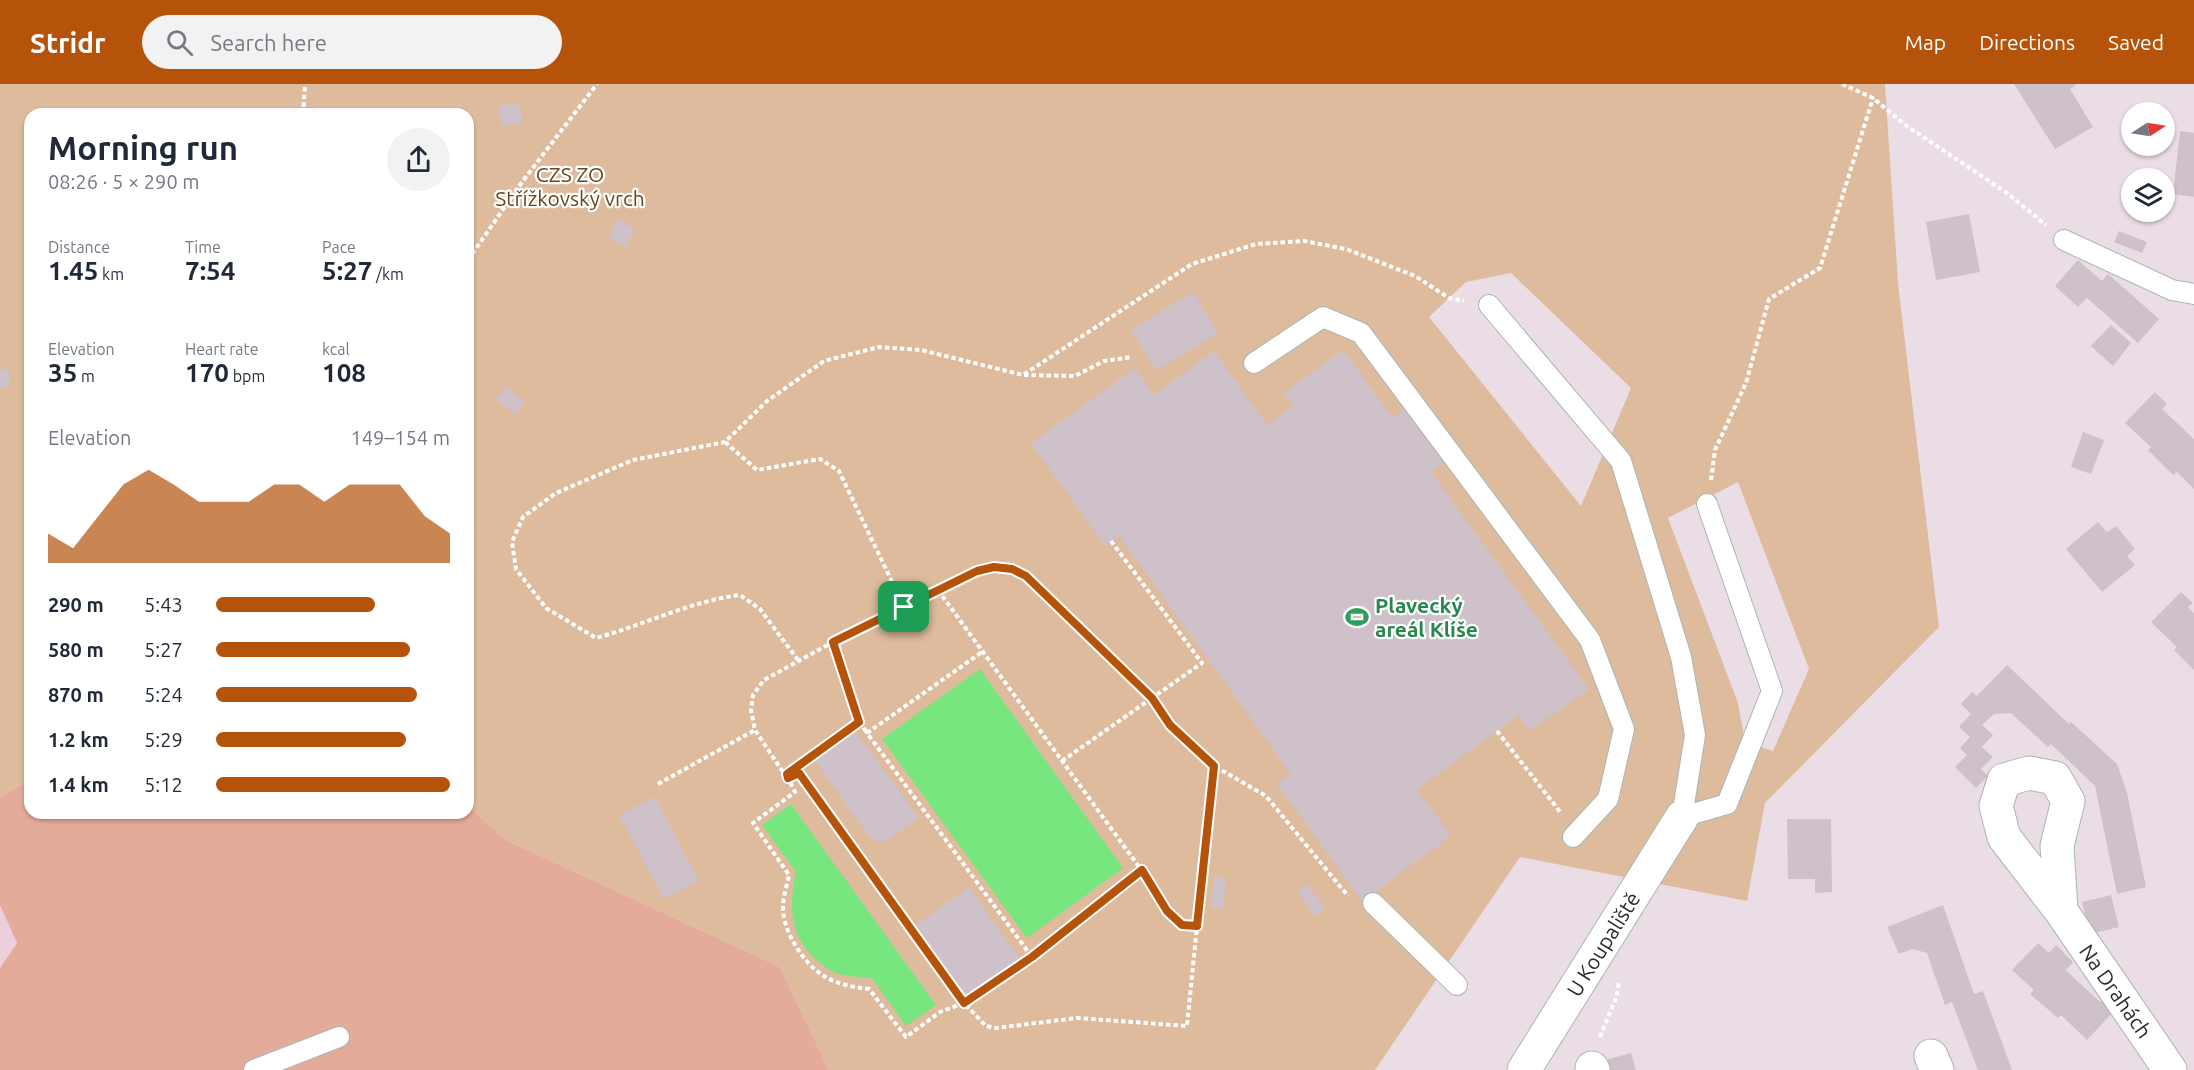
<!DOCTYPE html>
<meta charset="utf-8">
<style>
:root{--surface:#fff;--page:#f2f2f3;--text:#1f2937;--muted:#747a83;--accent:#b45309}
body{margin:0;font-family:Ubuntu,sans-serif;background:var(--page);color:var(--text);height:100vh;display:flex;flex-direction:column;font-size:22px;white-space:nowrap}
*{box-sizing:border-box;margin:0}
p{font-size:20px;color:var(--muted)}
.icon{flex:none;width:33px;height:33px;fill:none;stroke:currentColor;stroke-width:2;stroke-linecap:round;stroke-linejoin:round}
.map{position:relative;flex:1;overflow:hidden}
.sheet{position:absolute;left:24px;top:24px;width:450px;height:711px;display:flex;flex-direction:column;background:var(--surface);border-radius:18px;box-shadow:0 2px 4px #0004}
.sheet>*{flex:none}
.needle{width:39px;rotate:78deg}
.buttons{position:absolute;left:2121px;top:18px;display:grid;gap:12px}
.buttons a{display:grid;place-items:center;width:54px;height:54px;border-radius:50%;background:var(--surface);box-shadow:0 2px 4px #0004;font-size:30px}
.pin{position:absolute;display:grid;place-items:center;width:51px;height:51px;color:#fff;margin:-26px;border-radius:12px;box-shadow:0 3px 9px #0006}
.round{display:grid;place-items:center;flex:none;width:63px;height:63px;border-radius:32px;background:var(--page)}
.headline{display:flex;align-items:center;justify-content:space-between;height:102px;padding:0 24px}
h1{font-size:33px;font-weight:700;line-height:45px}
.metrics{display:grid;grid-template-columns:repeat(3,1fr);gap:9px;height:102px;padding:6px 24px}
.metrics div{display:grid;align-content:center}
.metrics b{font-size:26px;font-weight:700}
.metrics small{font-size:16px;font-weight:400}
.metrics p{font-size:16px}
.chart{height:168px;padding:12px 24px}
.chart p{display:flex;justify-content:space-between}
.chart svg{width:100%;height:108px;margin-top:6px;fill:var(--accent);opacity:.7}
ul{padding:0 24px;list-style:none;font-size:20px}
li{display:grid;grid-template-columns:96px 72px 1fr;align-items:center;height:45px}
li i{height:15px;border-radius:8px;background:var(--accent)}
header{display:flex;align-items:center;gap:36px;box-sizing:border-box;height:84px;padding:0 30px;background:var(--accent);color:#fff}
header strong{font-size:28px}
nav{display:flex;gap:33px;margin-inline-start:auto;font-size:21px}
.search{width:420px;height:54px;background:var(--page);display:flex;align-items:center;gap:15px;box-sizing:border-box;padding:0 21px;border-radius:33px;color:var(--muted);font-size:22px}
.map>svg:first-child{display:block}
</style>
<header>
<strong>Stridr</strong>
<div class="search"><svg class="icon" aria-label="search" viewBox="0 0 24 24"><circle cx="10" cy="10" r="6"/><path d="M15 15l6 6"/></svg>Search here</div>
<nav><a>Map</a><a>Directions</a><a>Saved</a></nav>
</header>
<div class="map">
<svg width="2194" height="986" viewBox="0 0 2194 986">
<rect width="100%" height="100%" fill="#ebdde6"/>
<polygon fill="#eccedd" points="0,821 17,859 0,884"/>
<path fill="#debb9d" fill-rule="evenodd" d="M0 0H1885L1898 200 1939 543 1765 719 1747 817 1520 773 1375 986H829L780 883 506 756 468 722V30H30V696L0 713ZM1511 189 1631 304 1581 422 1429 233 1466 198ZM1738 398 1809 585 1773 667 1745 658 1738 619 1668 434Z"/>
<polygon fill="#e5ab9a" points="30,696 30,729 468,729 468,722 506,756 780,883 829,986 0,986 0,884 17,859 0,821 0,713"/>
<g fill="#77e67f">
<polygon points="980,585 1123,784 1027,854 882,655"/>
<path d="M791 720 936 921 906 942 872 894C861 893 850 893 839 890 832 888 825 883 819 878 790 855 788 822 796 788L762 741Z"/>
</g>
<g fill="#cec1c9">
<polygon points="2014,0 2075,0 2076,1 2070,5 2093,43 2055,65"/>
<polygon points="520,19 522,39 502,42 499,22"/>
<polygon points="411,24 412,30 396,30 396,25"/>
<polygon points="2180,47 2194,49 2194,113 2173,110"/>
<polygon points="1969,130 1980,188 1936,196 1926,138"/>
<polygon points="618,135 635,146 625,163 608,152"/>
<polygon points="2119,147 2147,158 2142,169 2114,158"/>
<polygon points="2078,176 2102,197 2108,190 2159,235 2138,259 2087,214 2078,223 2055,202"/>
<polygon points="1193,208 1218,249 1156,287 1131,246"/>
<polygon points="2111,241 2131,259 2113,282 2091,262"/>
<polygon points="1343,266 1393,334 1405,325 1443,379 1431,388 1589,605 1530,647 1519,631 1417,705 1451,752 1362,817 1277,700 1291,690 1119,452 1105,462 1031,359 1135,284 1154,311 1214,267 1267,341 1293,322 1283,309"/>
<polygon points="9,285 10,302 0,303 0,286"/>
<polygon points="507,303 525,318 515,331 496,315"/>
<polygon points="2155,308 2167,320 2162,325 2194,355 2194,405 2177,388 2173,391 2148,366 2151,363 2125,339"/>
<polygon points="2083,348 2104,356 2091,390 2071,383"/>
<polygon points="2098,438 2107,448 2116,442 2135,465 2127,472 2135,481 2102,508 2066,465"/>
<polygon points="2181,508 2193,519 2188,523 2194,529 2194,586 2174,566 2177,563 2151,538"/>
<polygon points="2007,581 2069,640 2071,638 2117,680 2127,709 2146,803 2117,810 2095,702 2051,660 2048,663 2011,629 1994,630 1982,641 1993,651 1982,663 1993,673 1981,685 1988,692 1976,704 1955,683 1967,671 1960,664 1970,653 1959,643 1971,630 1961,620 1972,608 1977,612"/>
<polygon points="856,648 919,734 886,757 877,757 869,752 815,677"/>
<polygon points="655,713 699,797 664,815 619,731"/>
<polygon points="1787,735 1831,735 1832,808 1815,809 1815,795 1788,795"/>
<polygon points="1214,793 1226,794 1223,825 1211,823"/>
<polygon points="1307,800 1325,824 1314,832 1297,807"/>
<polygon points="969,803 1020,875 967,913 916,841"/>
<polygon points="2111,811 2119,843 2090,850 2082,818"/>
<polygon points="1943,821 1974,910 1983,907 2012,986 1978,986 1952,918 1945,921 1927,869 1912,865 1899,870 1887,843"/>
<polygon points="2038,859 2049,869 2056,861 2073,878 2066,886 2073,893 2100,918 2104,914 2116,925 2087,956 2061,931 2058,934 2030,910 2034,906 2012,886"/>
<polygon points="1631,969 1636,986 1605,986 1602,977"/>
</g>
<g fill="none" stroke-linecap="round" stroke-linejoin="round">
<g stroke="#aab6b1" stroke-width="22">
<g id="service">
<polyline points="2064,156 2172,206 2194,210"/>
<polyline points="1489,221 1621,377 1681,573 1695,651 1682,733 1727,720 1772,607 1707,420"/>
<polyline points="1254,279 1323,233 1361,249 1590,556 1624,645 1608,715 1573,753"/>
<polyline points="1373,819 1457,901"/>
<polyline points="254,986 339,953"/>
</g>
</g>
<g stroke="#aab6b1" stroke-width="35">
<g id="minor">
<polyline points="2061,827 2057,762 2068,717 2055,694 2029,689 2004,696 1996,722 2004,753 2061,827 2170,986"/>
<polyline points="1931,972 1937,986"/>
<polyline points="1592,984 1593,986"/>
<polyline points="1524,986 1682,733"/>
</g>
</g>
<g stroke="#fff" stroke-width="4" stroke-dasharray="4.5 3" stroke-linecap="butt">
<polyline points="1842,0 1873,14 1904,40 2007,109 2046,141"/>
<polyline points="303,30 305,0"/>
<polyline points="468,176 522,98 597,0"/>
<polyline points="1024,291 1075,292 1104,277 1132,273"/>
<polyline points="725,358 757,386 820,375 839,387 904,523"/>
<polyline points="1711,396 1715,366 1746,299 1769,215 1820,184 1873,14"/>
<polyline points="1111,457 1202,579 1152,614 1170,641 1214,682 1266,712 1348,812"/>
<polyline points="938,506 1142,787 1032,873 867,649 982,568"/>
<polyline points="833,558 859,637"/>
<path d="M798 576 760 525 740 511C691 517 644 541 596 554L546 524 516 485 512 458 523 433 556 409 633 376 725 358 767 317 824 277 879 263 921 266 1023 291 1192 180 1256 160 1304 157 1346 165 1415 192 1449 214 1464 217"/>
<polyline points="1497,647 1561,729"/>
<polyline points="787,690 859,637 867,649"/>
<path d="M787 694 755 646 751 626 753 611 764 596 833 558 977 487C996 483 1009 484 1027 492L1152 614 1062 677"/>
<polyline points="658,700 755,646"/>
<polyline points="1197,842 1214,682"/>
<path d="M1032 873 964 919 799 689 788 694 795 708 753 739 789 791C787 801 783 813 783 823 783 836 788 849 794 859 813 891 832 901 869 905L906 953 940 928 964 919 986 942 996 944 1077 934 1187 942 1197 842 1182 841 1167 827 1142 787"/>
<polyline points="1600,953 1616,914 1619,898"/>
</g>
<use href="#service" stroke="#fff" stroke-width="20"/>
<use href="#minor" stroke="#fff" stroke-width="33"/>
</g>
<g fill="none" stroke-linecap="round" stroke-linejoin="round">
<g stroke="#fff" stroke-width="12">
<polygon id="route" points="994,483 1012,485 1026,492 1152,614 1170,641 1214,682 1197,842 1182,841 1167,827 1142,786 1032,873 964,919 799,689 788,694 787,690 859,638 833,558 977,487"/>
</g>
<use href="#route" stroke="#b45309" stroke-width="8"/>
</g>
<defs>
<g id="stadium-bare" transform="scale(1.8)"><path d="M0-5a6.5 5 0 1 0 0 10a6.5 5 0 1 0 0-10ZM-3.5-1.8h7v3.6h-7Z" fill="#2e9e5b" stroke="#fff" stroke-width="2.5" paint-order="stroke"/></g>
</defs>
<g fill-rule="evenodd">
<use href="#stadium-bare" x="1357" y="533"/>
</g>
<g text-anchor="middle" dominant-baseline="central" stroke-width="4.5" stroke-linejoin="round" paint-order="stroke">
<g font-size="21" fill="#62471f" stroke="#fff">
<text x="570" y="90">CZS ZO<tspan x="570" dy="24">Střížkovský vrch</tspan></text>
</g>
<g font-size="21" font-weight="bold" fill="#27864d" stroke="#fff" text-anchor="start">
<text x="1375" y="521">Plavecký<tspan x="1375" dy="24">areál Klíše</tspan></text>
</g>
<g font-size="21" fill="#2a2a2a" stroke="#fff">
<text transform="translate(1603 860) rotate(-58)">U Koupaliště</text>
<text transform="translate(2116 907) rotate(55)">Na Drahách</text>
</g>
</g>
</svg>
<div class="buttons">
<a><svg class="needle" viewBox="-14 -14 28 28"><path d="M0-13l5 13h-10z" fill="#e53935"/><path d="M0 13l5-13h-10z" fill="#747a83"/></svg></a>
<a><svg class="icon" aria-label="layers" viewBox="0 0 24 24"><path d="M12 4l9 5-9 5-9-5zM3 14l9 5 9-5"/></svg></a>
</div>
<div class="pin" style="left:904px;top:523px;background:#1e9e55"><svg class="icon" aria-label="arrive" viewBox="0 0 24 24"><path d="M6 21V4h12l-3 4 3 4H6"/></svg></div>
<section class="sheet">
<div class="headline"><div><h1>Morning run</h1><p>08:26 · 5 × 290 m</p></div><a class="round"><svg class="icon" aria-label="share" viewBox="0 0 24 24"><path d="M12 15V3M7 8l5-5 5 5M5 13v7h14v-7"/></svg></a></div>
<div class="metrics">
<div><p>Distance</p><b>1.45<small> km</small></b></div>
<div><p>Time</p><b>7:54</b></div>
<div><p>Pace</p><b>5:27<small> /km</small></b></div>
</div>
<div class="metrics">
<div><p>Elevation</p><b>35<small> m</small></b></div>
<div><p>Heart rate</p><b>170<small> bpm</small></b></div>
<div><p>kcal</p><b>108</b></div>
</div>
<div class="chart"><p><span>Elevation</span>149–154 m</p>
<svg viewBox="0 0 160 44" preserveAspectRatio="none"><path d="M0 44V32L10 38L20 25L30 12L40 6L50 12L60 19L70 19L80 19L90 12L100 12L110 19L120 12L130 12L140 12L150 25L160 32V44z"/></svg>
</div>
<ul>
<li><b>290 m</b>5:43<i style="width:68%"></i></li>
<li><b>580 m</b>5:27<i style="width:83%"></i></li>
<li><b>870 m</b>5:24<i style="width:86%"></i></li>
<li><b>1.2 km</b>5:29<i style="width:81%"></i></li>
<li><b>1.4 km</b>5:12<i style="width:100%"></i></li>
</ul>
</section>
</div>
